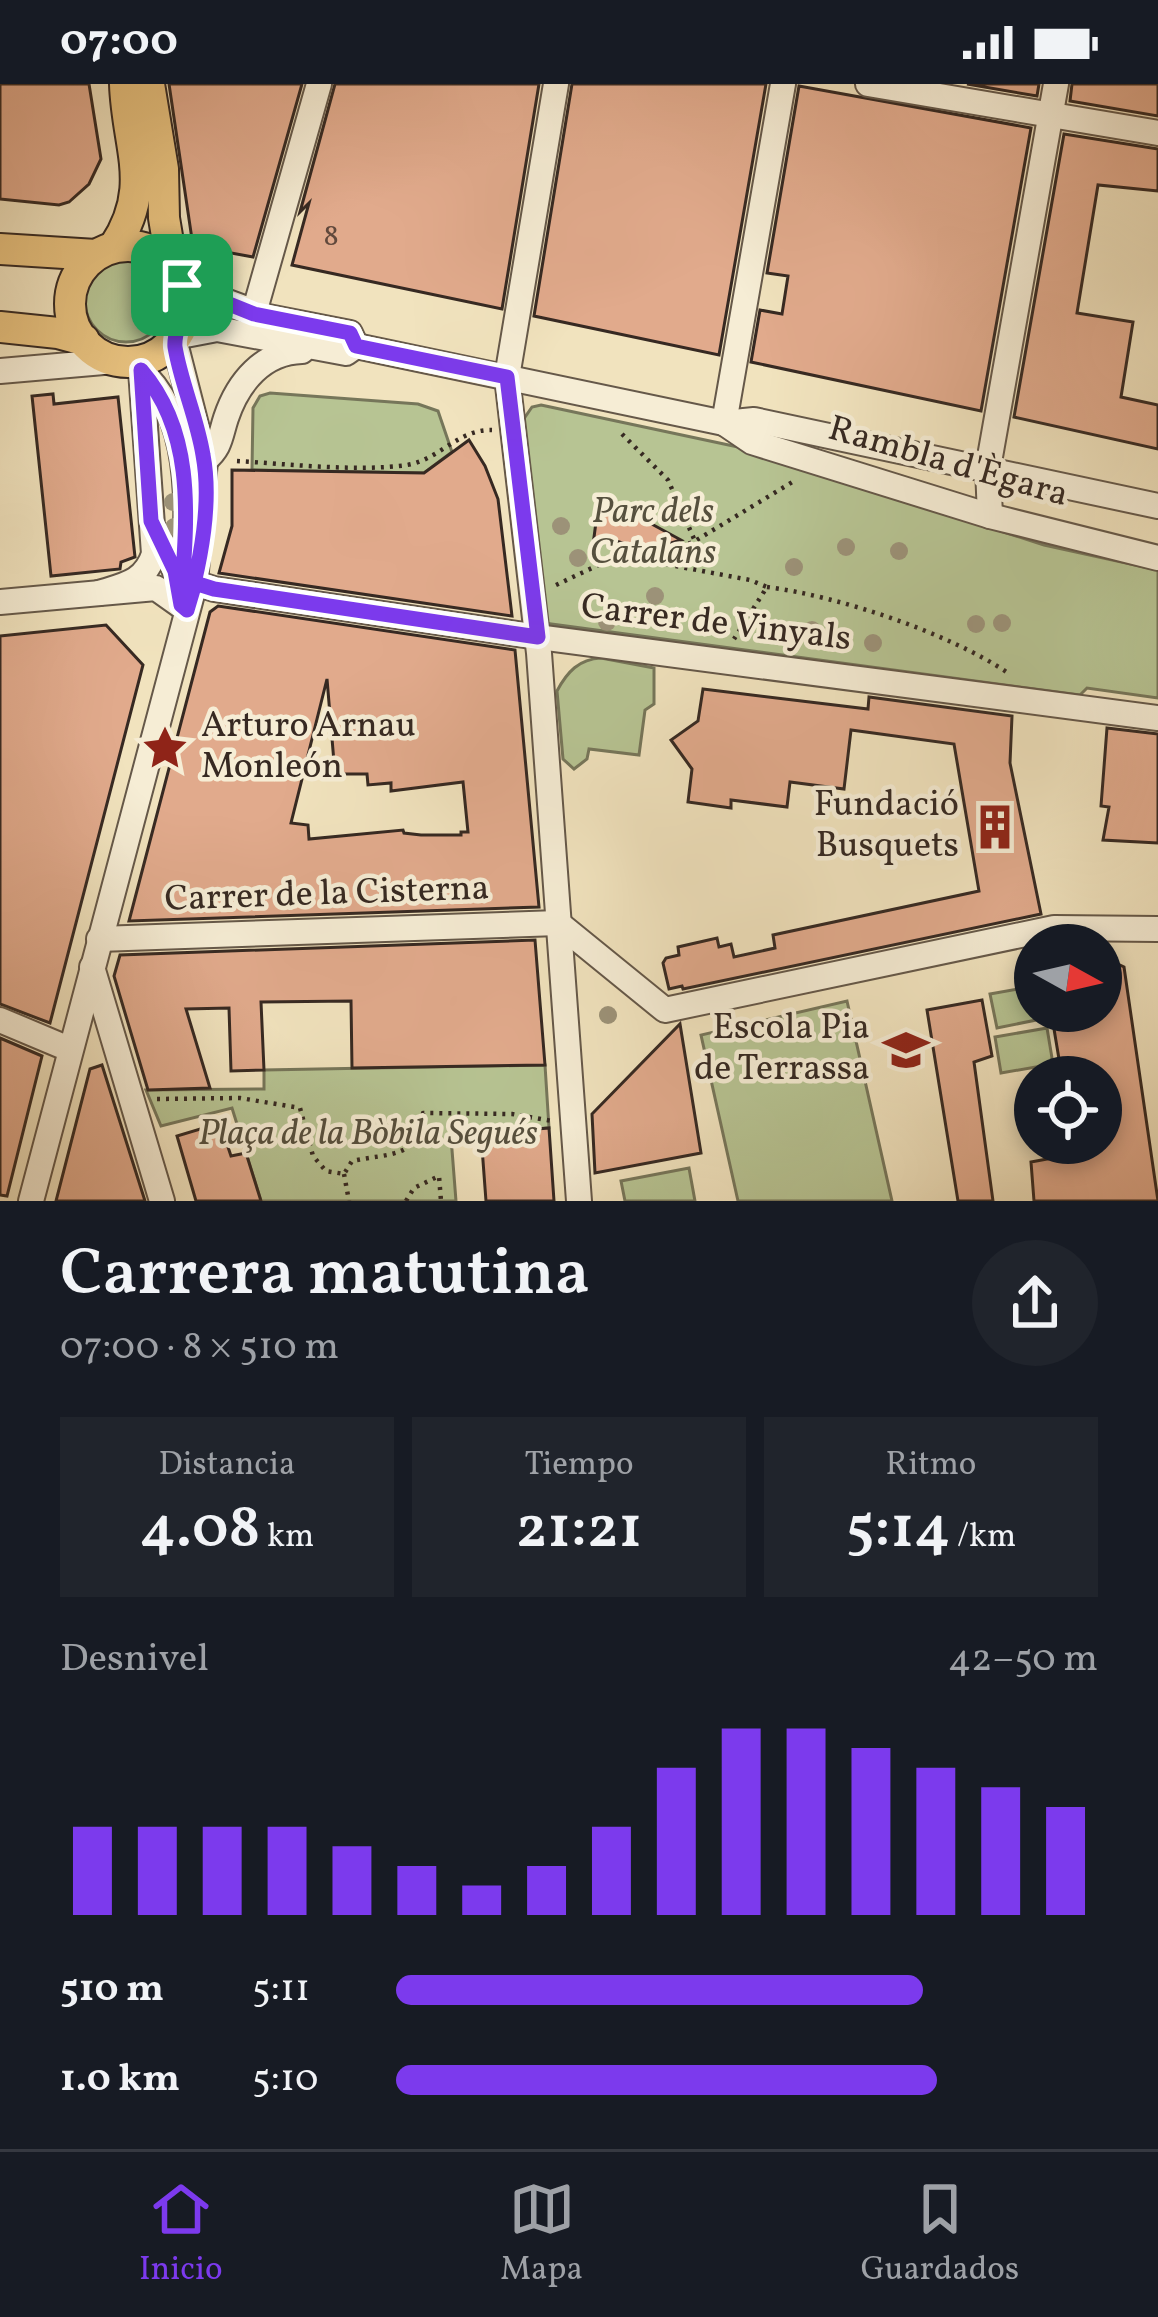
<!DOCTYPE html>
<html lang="es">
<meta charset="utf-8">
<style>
:root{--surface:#171b24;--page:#20242c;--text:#f1f3f6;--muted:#9ea1a6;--line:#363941;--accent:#7c3aed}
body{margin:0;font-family:Vollkorn,serif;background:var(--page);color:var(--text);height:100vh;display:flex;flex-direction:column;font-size:45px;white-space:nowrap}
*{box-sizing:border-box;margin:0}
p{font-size:39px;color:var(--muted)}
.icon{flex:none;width:66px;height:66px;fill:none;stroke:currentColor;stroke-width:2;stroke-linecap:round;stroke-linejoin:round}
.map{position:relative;height:1117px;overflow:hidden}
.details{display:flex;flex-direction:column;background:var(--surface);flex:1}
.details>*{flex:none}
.needle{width:78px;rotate:98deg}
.fabs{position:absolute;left:1014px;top:840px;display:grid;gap:24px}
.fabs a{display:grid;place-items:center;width:108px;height:108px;border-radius:50%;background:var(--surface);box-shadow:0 6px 18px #0003;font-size:60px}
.pin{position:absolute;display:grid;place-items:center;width:102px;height:102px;color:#fff;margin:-51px;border-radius:24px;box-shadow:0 6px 18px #0006}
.round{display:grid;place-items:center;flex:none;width:126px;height:126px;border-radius:63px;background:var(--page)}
.headline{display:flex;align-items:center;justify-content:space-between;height:204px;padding:0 60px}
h1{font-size:66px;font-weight:600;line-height:90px}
.figures{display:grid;grid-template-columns:repeat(3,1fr);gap:18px;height:204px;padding:12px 60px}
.figures div{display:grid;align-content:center;border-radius:0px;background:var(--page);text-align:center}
.figures b{font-size:60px;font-weight:600}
.figures small{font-size:33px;font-weight:400}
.figures p{font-size:33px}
.chart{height:336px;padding:24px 60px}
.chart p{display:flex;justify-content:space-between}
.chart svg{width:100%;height:216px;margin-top:12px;stroke:var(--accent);stroke-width:6}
ul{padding:0 60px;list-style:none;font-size:39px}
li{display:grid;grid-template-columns:192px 144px 1fr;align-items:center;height:90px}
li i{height:30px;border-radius:15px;background:var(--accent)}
.status{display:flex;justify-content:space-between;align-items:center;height:84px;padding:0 60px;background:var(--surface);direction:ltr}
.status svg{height:33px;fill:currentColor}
.dock{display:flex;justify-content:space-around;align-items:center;height:168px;border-top:3px solid var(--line);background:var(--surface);font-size:33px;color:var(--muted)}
.dock a{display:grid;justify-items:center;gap:6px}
.dock .on{color:var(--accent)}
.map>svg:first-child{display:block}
</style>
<div class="status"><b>07:00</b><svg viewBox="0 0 49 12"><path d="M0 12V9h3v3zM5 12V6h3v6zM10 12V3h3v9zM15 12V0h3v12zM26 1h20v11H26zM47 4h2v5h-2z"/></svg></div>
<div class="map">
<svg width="1158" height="1117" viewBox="0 0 1158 1117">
<rect width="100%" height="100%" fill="#f1e3be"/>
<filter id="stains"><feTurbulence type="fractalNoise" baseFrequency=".00167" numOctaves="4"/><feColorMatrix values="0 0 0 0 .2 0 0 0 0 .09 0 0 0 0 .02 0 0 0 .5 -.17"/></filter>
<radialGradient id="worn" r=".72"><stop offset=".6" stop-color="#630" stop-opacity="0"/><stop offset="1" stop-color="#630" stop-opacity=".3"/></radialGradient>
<g fill="#b7c493" stroke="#76765a" stroke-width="3">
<circle cx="126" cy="217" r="41"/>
<polygon points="270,309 418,320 438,327 452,368 424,389 252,386 253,324 260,312"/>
<polygon points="541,321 738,363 1044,461 1158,486 1158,614 1087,604 1080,611 544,539 521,339 532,323"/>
<path d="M601 574 654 584V620L645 626 639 671 589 665 587 675 574 685 563 675 557 607C567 588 579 575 601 574Z"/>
<polygon points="1035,902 1035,927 1045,927 1046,934 997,944 990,910"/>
<polygon points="847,917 892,1117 738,1117 701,951"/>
<polygon points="1047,944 1053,980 1001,989 995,953"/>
<polygon points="545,981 549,1044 451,1053 456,1117 261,1117 232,1024 161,1042 146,1006 264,1005 264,986"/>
<polygon points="689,1084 695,1117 625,1117 621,1097"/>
</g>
<g fill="#e1aa8c" stroke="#362922" stroke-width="3" fill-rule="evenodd">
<polygon points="0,0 89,0 101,75 89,100 69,118 59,121 0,115"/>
<polygon points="169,0 302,0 253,173 193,162"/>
<polygon points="335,0 539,0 502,225 292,181 309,119 300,128"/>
<polygon points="572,0 766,0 719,271 534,232"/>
<polygon points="967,0 1039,0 1037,12"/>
<polygon points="1072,0 1158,0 1158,32 1070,17"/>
<polygon points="799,2 1031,44 981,327 751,278 760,226 782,230 788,192 767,189"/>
<polygon points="1064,50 1158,65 1158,107 1098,101 1077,229 1133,238 1121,313 1158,321 1158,365 1014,333"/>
<polygon points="53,310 54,320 118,313 135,473 121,478 120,485 51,492 32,312"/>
<polygon points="469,356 485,382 498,415 512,532 219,489 232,442 232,386 424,389"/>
<polygon points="599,415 626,426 681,456 645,467 614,456 593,461"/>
<path d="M218 522 515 566 539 823 129 837 210 528ZM327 595 335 690H367L368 701 391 699V707L463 698 468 748H461V751H421L404 749 403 746 309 755 308 741 291 739Z"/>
<polygon points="106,541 143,581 50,939 0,920 0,552"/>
<polygon points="703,605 868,625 869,613 1012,632 1010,679 1041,830 683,905 682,902 669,905 663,879 666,874 679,871 678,863 717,854 719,863 731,860 734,873 775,864 773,851 979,807 954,660 851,646 844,705 790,698 787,723 731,716 731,724 688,718 692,685 671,656 698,637"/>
<polygon points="1107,644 1158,650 1158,759 1103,756 1109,723 1101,722"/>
<polygon points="535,856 545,981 352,984 351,917 261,918 264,986 231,987 229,924 186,925 210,1004 148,1006 114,892 120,871"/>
<polygon points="1101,872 1124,883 1158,1117 1034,1117 1031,1078 1074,1070 1073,1059 1101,1059 1101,1033 1108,1032 1100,988 1062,993 1051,927 1101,927"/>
<polygon points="982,916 992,972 974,978 993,1117 958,1117 927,926"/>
<polygon points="680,940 701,1069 595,1089 592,1030"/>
<polygon points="0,954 42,972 7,1112 0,1111"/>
<polygon points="102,981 145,1117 56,1117 90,985"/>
<polygon points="220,1039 231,1072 246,1069 261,1117 196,1117 177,1052"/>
<polygon points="549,1044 554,1117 486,1117 481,1050"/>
</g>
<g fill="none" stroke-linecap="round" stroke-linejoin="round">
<g stroke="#655849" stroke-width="28">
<g id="minor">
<polyline points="556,0 507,293 539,569 579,1117"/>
<polyline points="868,0 1158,49"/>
<polyline points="182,201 268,233 350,249 356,262"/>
<polyline points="254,229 319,0"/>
<polyline points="175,253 217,245 346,269 356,262 724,339 754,336 1158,422"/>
<path d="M129 278C188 317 189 406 185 468"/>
<polyline points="0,287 115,277"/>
<polyline points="724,339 752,358 990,432 1158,474"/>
<polyline points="724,339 783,0"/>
<path d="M205 376C221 363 220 352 226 334 238 298 263 268 302 267"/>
<polyline points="990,432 988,384 1056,0"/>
<polyline points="158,450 175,487 181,521"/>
<polyline points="195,499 214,505 538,553 1158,634"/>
<path d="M99 509C125 501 145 498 154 470L141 286"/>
<polyline points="0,518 156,504 187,526"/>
<polyline points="558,839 665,926 1054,844 1158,845"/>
<polyline points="99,855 558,839"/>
<polyline points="92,883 162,1117"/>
<polyline points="0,936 69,965"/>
<polyline points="31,1117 195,499 205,376 174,255"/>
</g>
</g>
<g stroke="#362922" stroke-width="34">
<g id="major">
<polyline points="149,0 163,85 164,134 172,182"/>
<circle cx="128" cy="220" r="58"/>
<path d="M114 163C154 103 127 64 125 0"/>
<polyline points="0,165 96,171"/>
<polyline points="0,243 58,249 84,256"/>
</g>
</g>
<g stroke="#362922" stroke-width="4.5" stroke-dasharray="3 6" stroke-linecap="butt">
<polyline points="622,350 668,396 695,457"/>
<path d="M237 377C289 380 356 388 407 381 439 376 458 345 492 346"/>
<polyline points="664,481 667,469 695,457 794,397"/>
<polyline points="556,501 609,476 633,474 750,496 767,503 734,555"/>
<path d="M767 503C838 512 949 549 1008 589"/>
<path d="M157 1015 240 1014 300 1024 313 1072 326 1087 344 1090 352 1077C388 1069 421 1075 423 1029L512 1030 552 1037"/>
<polyline points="344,1090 349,1117"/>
<polyline points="406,1117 414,1104 439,1092 441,1117"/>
</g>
<use href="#minor" stroke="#f6edd5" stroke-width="24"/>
<use href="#major" stroke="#e8c27f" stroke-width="30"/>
</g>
<g fill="#9c9278">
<circle cx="173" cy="418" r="9"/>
<circle cx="561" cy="442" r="9"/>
<circle cx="174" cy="443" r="9"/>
<circle cx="846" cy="463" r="9"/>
<circle cx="899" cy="467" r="9"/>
<circle cx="578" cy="474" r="9"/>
<circle cx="794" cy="483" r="9"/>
<circle cx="655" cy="512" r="9"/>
<circle cx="607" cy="538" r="9"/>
<circle cx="1002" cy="539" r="9"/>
<circle cx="976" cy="540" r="9"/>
<circle cx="812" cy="546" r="9"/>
<circle cx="873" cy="559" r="9"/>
<circle cx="608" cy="931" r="9"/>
</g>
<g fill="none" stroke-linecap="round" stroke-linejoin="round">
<g stroke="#fff" stroke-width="24">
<path id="route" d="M182 201C188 231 173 244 175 263 181 299 197 334 203 371 212 419 200 480 187 526L181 521 175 487 151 437 141 286C198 352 186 440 181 521L187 526 195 499 214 505 538 553 507 293 356 262 350 249 254 230 182 201"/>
</g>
<use href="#route" stroke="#7c3aed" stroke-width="15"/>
</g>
<defs>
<g id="sight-bare" transform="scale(3.6)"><path d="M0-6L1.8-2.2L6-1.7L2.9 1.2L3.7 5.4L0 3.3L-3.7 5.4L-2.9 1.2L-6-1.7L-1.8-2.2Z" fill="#8f2418" stroke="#f6edd5" stroke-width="2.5" paint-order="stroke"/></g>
<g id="building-bare" transform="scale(3.6)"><path d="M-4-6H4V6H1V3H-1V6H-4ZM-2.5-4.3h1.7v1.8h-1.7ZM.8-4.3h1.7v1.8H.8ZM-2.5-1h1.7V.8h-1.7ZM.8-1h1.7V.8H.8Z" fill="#8f2418" stroke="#f6edd5" stroke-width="2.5" paint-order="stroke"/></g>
<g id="school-bare" transform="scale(3.6)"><path d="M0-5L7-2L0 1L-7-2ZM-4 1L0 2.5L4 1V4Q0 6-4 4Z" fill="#8f2418" stroke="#f6edd5" stroke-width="2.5" paint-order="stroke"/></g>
</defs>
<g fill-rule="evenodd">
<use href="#sight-bare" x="165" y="664"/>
<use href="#building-bare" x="995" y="743"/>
<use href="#school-bare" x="906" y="966"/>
</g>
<g text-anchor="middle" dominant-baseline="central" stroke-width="9" stroke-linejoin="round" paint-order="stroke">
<g font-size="30" fill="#61493c">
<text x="331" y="153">8</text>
</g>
<g font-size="36" fill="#362922" stroke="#f6edd5">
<text transform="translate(948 379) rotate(16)">Rambla d'Ègara</text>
<text transform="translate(716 540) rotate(7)">Carrer de Vinyals</text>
<text transform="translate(327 811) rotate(-2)">Carrer de la Cisterna</text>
</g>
<g font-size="36" font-style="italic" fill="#56503e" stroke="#f6edd5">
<text x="653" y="429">Parc dels<tspan x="653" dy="41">Catalans</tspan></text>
<text x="368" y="1051">Plaça de la Bòbila Segués</text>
</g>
<g font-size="36" fill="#362922" stroke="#f6edd5" text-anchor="end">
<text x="201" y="643" text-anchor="start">Arturo Arnau<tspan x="201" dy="41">Monleón</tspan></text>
<text x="959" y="722">Fundació<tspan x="959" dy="41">Busquets</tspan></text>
<text x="870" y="945">Escola Pia<tspan x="870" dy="41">de Terrassa</tspan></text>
</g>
</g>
<rect width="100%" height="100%" filter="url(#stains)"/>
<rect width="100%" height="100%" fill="url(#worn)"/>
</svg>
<div class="fabs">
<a><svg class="needle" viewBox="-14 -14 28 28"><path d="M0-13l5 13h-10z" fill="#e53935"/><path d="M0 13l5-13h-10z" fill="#9ea1a6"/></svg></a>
<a><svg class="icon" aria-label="locate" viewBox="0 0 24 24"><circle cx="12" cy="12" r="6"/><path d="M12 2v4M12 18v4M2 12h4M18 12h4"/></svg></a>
</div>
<div class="pin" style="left:182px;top:201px;background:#1e9e55"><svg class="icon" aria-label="arrive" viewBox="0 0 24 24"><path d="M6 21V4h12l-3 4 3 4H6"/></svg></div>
</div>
<section class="details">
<div class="headline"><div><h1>Carrera matutina</h1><p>07:00 · 8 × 510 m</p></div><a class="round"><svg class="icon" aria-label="share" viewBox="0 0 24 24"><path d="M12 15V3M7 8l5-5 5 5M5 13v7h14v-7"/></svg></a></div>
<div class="figures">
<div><p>Distancia</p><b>4.08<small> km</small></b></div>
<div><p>Tiempo</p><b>21:21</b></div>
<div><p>Ritmo</p><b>5:14<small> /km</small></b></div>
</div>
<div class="chart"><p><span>Desnivel</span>42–50 m</p>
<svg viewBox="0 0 160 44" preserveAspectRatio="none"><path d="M5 44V26M15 44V26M25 44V26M35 44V26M45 44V30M55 44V34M65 44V38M75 44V34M85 44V26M95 44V14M105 44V6M115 44V6M125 44V10M135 44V14M145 44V18M155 44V22"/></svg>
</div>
<ul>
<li><b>510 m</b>5:11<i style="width:75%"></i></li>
<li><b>1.0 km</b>5:10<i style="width:77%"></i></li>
</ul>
</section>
<nav class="dock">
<a class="on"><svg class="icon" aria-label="home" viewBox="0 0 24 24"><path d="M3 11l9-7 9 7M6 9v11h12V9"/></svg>Inicio</a>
<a><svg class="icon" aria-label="map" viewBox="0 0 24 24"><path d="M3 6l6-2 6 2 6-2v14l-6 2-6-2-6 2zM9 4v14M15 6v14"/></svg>Mapa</a>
<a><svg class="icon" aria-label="saved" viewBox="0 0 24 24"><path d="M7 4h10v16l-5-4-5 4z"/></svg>Guardados</a>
</nav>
